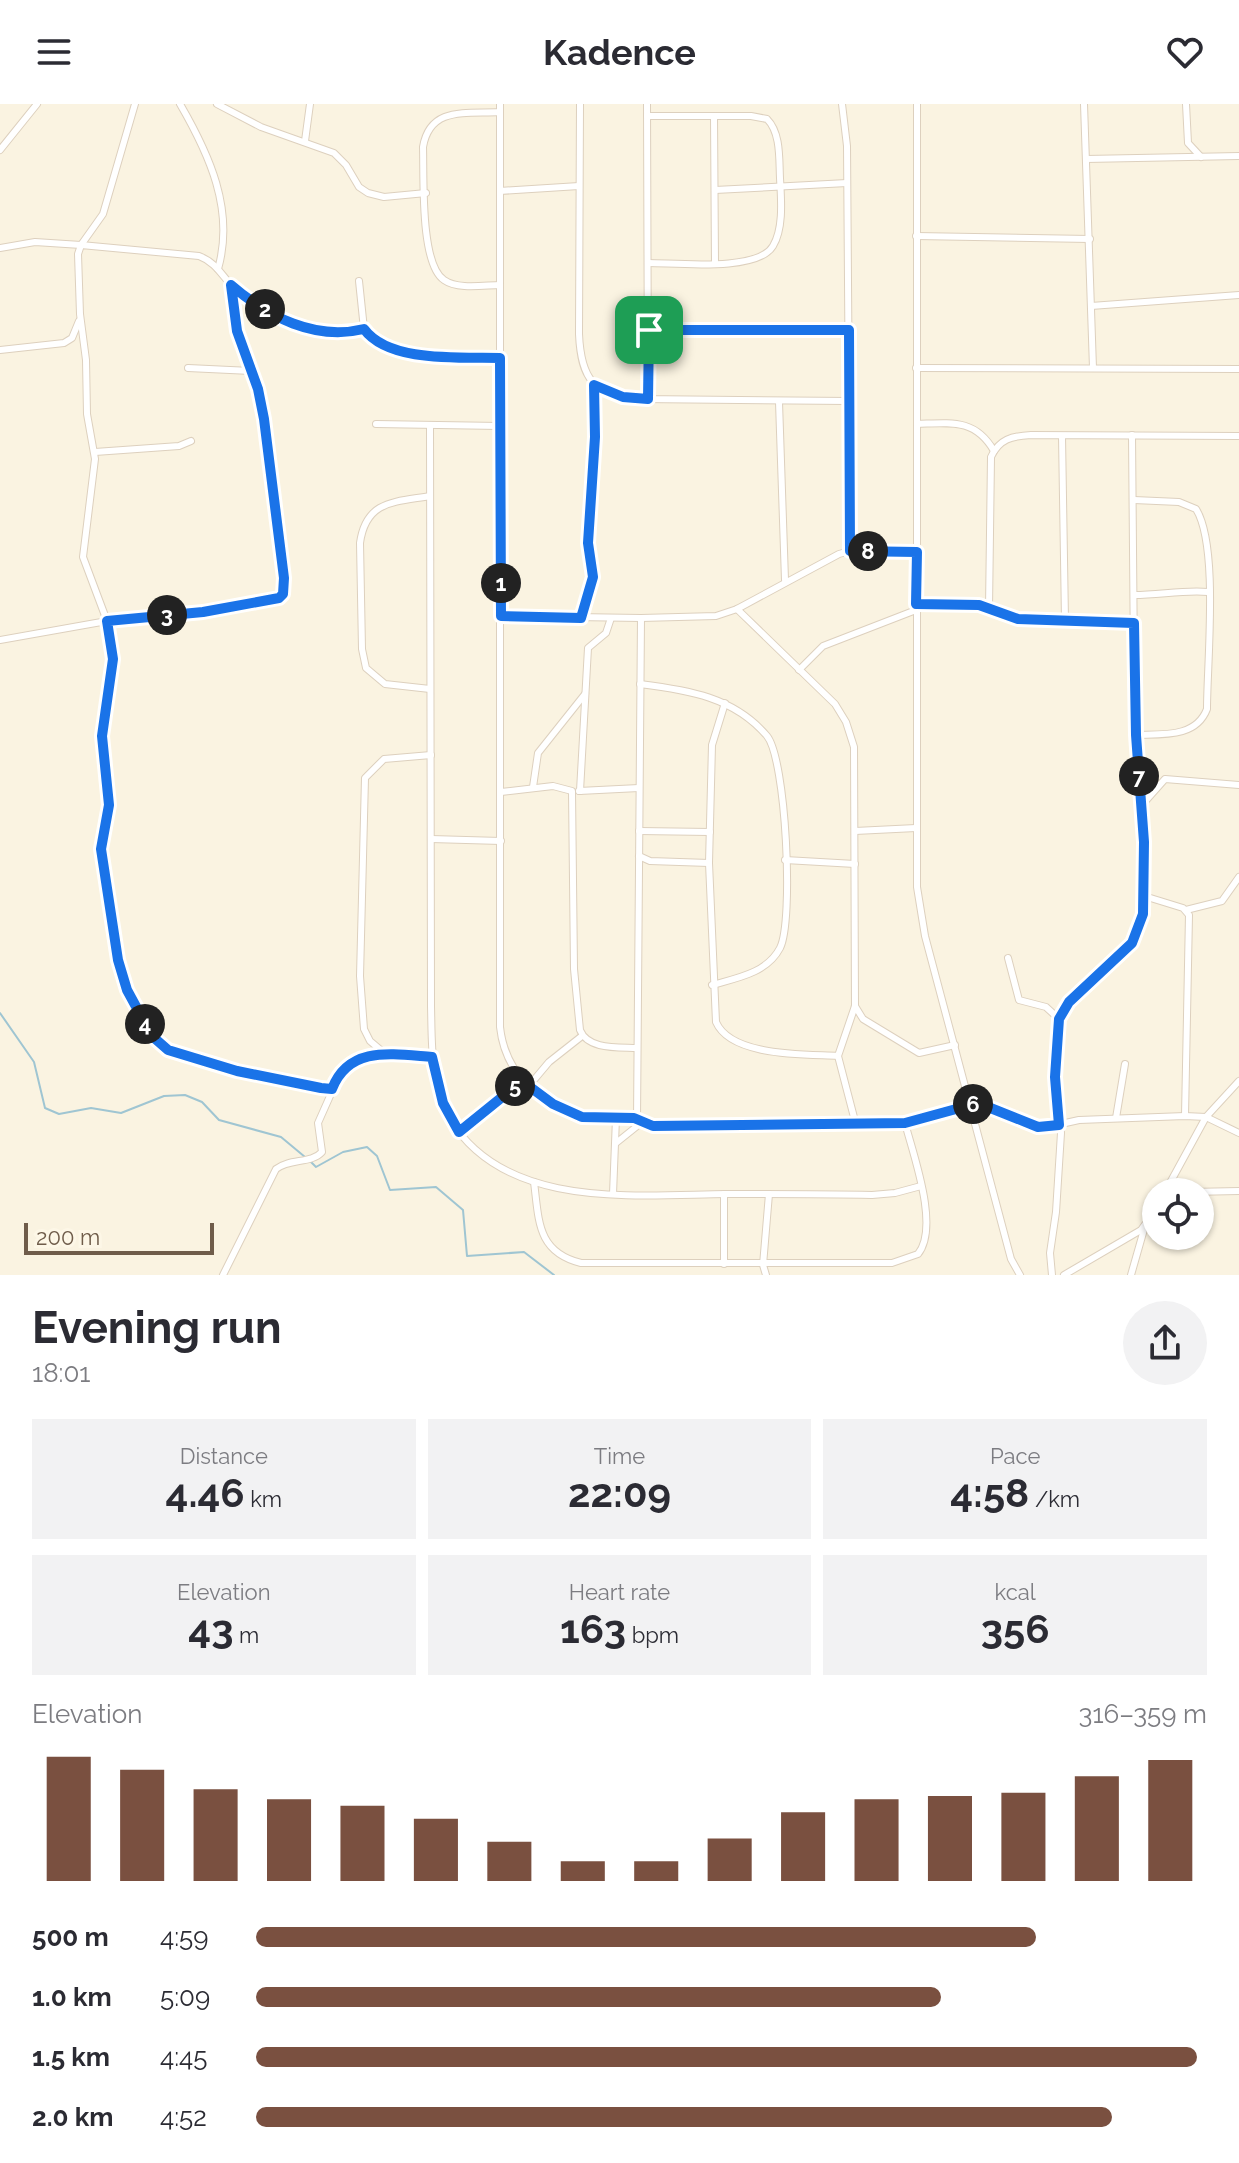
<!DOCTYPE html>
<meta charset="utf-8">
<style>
:root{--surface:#fff;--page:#f2f2f3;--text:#2b2b33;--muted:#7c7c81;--accent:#7a5040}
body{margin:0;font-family:Raleway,sans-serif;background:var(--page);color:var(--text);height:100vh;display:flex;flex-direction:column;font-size:30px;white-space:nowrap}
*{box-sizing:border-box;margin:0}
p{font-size:26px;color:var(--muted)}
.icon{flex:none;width:44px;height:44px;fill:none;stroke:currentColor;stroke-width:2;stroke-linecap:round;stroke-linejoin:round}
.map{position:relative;height:1171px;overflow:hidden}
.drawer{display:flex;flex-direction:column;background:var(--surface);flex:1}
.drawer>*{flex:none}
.tools{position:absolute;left:1142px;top:1074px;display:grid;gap:16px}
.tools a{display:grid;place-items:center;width:72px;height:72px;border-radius:50%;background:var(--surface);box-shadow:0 2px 6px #0004;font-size:40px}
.scale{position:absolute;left:24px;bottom:20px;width:190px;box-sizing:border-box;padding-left:8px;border:4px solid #6f5c4a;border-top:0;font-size:22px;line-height:28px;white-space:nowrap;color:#6f5c4a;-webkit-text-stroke:6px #fdf7e7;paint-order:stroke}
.pin{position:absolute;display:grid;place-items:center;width:68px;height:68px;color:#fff;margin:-34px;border-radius:16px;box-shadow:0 4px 12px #0006}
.km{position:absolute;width:40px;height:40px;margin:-20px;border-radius:50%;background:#222;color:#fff;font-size:22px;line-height:40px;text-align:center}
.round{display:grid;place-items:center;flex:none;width:84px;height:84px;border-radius:42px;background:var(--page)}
.head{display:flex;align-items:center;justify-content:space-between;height:136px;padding:0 32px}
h1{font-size:44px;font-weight:700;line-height:60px}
.stats{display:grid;grid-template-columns:repeat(3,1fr);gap:12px;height:136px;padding:8px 32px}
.stats div{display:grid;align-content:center;border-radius:0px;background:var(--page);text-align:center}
.stats b{font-size:40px;font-weight:700}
.stats small{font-size:22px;font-weight:400}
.stats p{font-size:22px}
.chart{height:224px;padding:16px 32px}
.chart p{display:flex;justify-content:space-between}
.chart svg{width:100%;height:144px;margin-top:8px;stroke:var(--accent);stroke-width:6}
ul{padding:0 32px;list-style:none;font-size:26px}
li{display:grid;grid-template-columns:128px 96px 1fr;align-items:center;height:60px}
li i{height:20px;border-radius:10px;background:var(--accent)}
header{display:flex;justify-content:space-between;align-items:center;height:104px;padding:0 32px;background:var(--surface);font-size:36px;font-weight:700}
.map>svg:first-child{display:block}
</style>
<header><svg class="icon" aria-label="menu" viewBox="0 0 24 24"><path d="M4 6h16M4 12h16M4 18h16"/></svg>Kadence<svg class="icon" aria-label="heart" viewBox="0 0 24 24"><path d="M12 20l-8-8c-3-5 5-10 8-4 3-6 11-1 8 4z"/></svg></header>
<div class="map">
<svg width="1239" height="1171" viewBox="0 0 1239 1171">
<rect width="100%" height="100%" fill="#faf3e1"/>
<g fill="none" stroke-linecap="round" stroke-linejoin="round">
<g stroke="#9fc5d2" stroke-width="2">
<polyline points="0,909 34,958 45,1004 59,1010 91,1004 121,1009 164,992 185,991 202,998 219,1016 281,1033 305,1053"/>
<polyline points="310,1057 316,1063 343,1048 367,1043 377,1052 390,1086 436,1083 463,1106 467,1152 524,1148 554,1171"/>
</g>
<g stroke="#ddd0be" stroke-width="8">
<g id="minor">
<path d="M180 0C209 50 235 106 218 165"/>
<polyline points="217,0 261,23 334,49 346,61 359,83 368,89 384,93 426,89"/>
<path d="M500 0V923C505 969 540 1003 585 1013 600 1016 615 1013 630 1014 638 1015 644 1021 653 1022L905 1019 978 999 1043 1024 1079 1016 1185 1012 1206 1013 1239 1029"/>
<path d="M580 0 579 230C581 275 593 291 640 295L849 297"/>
<polyline points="647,0 648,295"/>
<polyline points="842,0 847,42 850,447"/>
<polyline points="917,0 917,783 925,832 1011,1155 1020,1171"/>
<polyline points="1084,0 1093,264"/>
<polyline points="1186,0 1188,39 1201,53"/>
<path d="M647 12H751L767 15C781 29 779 55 780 74 781 94 784 124 773 142 758 168 676 159 648 159"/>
<polyline points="714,12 715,159"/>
<polyline points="305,37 310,0"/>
<polyline points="0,46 37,0"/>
<polyline points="1086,55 1239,52"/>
<polyline points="715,86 847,79"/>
<polyline points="500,87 579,82"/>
<polyline points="916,132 1090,135"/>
<polyline points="0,144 35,138 81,141 103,110 135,0"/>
<path d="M359 177 364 225C389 260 461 253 500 254"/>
<path d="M500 181C485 181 458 186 444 176 420 160 424 73 423 43 430 2 466 10 500 8"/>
<polyline points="1091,202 1239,191"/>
<polyline points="649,226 849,226"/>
<polyline points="0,246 64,239 72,234 79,217"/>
<polyline points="188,264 251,267"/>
<polyline points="916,264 1239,265"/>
<polyline points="779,298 785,476"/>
<polyline points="376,320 500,322"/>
<path d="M917 320C950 319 975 314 994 347"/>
<path d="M430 321 431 902C432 940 430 981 450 1015 505 1106 635 1091 726 1090 775 1090 823 1090 872 1091L895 1089 921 1082"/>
<polyline points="1062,332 1065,516"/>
<polyline points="95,348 179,342 191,337"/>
<path d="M430 392C395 398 366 396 360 439L362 545 366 564 385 580 430 585"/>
<path d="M1134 396 1179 398 1196 405C1219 442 1207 558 1207 605 1196 634 1162 630 1136 631"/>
<path d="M1134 491C1160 491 1182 486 1208 488"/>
<polyline points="916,500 979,501 1018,515 1134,519"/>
<path d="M989 504 991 353C999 335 1012 332 1031 331L1239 332"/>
<polyline points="737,505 835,600 846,618 854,643 855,902 838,952 856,1021"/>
<polyline points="501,512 641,514 716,512 737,505 839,450 850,447 917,448"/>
<polyline points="581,514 593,473 588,439 595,333 594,281"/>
<polyline points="0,536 107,517 203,508 279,494 283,490 284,474 261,299 237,227 231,181"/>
<polyline points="799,566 823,542 916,506"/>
<path d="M640 580C688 586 734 593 767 632 786 655 794 817 780 844 767 869 737 874 712 881"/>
<path d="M725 599 712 641 709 759 716 918C731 953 806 950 838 952"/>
<polyline points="431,651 384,655 365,674 360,872 364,925 370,937 383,948 432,953"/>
<polyline points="533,683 538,649 585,590"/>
<polyline points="579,687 639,684"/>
<polyline points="580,687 588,544 606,529 611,514"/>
<path d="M501 688 553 682 572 687 574 865 580 926C588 946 618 943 637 944"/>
<polyline points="1141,702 1165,675 1239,681"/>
<polyline points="639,727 710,728"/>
<polyline points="855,727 916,724"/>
<polyline points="431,735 501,737"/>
<polyline points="639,752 650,757 709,759"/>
<polyline points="785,756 855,760"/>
<polyline points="1144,792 1183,804 1189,811 1185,1012"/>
<polyline points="1186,806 1222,797 1239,773"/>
<polyline points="1008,854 1019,896 1046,903 1059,915"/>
<polyline points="855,902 863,915 919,949 955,941"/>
<polyline points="528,983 549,958 582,932"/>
<path d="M332 985 237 967 168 946 152 932 122 875 101 745 109 701 102 632 114 544 107 517 83 453 95 355 87 310 86 256 80 210 78 150 81 141 199 152C215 158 221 170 231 181 263 215 320 236 364 225"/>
<polyline points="1116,1014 1125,960"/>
<polyline points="637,1016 641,514"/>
<polyline points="459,1028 522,977"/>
<polyline points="616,1039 641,1019"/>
<path d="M534 1078C539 1117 537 1148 581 1159H892L918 1150C940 1123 913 1050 905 1019"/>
<polyline points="1165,1087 1183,1088"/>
<polyline points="1165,1088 1206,1013 1239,977"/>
<polyline points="1190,1088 1239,1087"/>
<polyline points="613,1090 616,1014"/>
<polyline points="724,1160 724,1090"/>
<path d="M223 1171 276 1065C290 1054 311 1060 322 1048L318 1019 342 965 357 954 386 952"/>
<polyline points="766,1171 763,1161 769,1090"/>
<polyline points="1052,1171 1050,1149 1056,1108 1061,1029 1055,973 1058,919 1069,898 1132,839 1143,810 1144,738 1134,560 1132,331"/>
<polyline points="1064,1171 1141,1126 1156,1105"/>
<polyline points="1131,1171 1145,1122"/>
</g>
</g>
<use href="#minor" stroke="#fff" stroke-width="6"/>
</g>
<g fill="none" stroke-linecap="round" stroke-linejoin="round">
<g stroke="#fff" stroke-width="16">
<path id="route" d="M231 181C268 213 315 237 364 225 389 259 460 253 500 254L501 512 581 514 593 473 588 439 595 333 594 281 623 293 648 295 649 226H849L850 447 917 448 916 500 979 501 1018 515 1134 519 1136 631 1144 738 1143 810 1132 839 1069 898 1059 915 1055 973 1059 1021 1038 1023 978 999 905 1019 653 1022 634 1014 582 1013 553 1000 522 977 459 1028 443 999 432 953C393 950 349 941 332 985L321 984 237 967 168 946 152 932 127 886 118 856 101 745 109 701 102 632 113 555 107 517 203 508 279 494 283 490 284 474 264 315 258 285 237 227Z"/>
</g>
<use href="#route" stroke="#1a73e8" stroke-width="10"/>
</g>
</svg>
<div class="tools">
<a><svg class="icon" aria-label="locate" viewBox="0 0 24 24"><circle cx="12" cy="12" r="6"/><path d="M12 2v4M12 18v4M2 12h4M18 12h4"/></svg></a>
</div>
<div class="scale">200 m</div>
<div class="pin" style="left:649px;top:226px;background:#1e9e55"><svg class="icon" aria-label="arrive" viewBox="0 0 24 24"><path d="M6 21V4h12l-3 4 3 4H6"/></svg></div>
<b class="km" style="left:501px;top:479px">1</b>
<b class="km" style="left:265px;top:205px">2</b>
<b class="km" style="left:167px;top:511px">3</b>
<b class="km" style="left:145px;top:920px">4</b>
<b class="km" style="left:515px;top:982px">5</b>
<b class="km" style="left:973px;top:1000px">6</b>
<b class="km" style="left:1139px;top:672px">7</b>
<b class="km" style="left:868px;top:447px">8</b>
</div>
<section class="drawer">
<div class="head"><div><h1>Evening run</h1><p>18:01</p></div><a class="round"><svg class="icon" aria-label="share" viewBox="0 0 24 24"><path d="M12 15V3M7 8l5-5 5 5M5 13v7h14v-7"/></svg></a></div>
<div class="stats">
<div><p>Distance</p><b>4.46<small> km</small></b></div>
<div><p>Time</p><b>22:09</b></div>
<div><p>Pace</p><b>4:58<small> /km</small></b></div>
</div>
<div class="stats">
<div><p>Elevation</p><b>43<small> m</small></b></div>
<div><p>Heart rate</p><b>163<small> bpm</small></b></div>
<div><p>kcal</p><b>356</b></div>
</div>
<div class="chart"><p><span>Elevation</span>316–359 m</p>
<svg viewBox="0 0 160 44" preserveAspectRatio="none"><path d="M5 44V6M15 44V10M25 44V16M35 44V19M45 44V21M55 44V25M65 44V32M75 44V38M85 44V38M95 44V31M105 44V23M115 44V19M125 44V18M135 44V17M145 44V12M155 44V7"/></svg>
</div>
<ul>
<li><b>500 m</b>4:59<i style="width:82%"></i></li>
<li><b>1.0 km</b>5:09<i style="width:72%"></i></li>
<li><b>1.5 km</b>4:45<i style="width:99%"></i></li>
<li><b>2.0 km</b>4:52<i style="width:90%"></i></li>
</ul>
</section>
